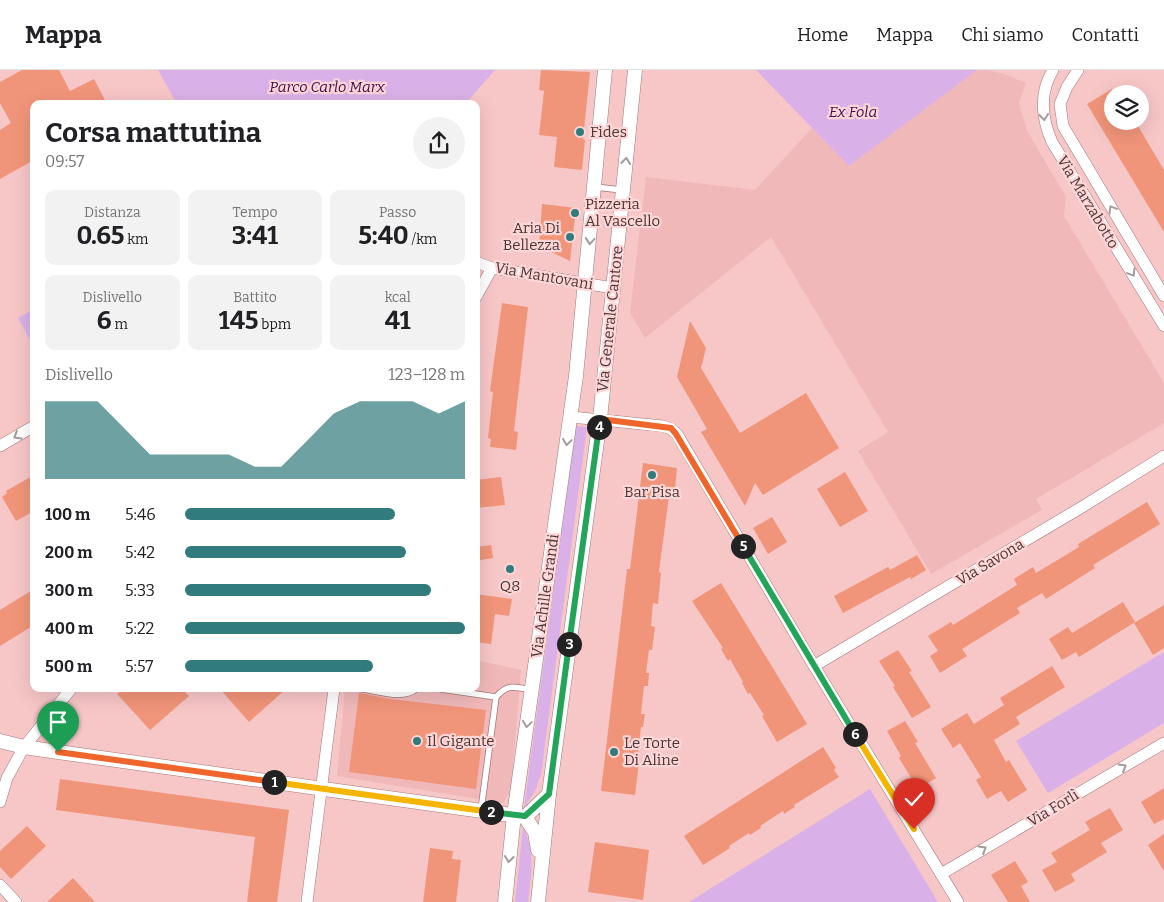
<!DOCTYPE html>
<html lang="it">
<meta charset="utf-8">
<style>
:root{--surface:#fff;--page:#f2f2f2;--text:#202124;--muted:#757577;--line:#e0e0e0;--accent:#317b7c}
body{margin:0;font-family:Bitter,serif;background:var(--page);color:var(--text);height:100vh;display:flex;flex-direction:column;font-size:19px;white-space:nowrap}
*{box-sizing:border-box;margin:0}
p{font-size:16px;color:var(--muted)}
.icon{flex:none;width:28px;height:28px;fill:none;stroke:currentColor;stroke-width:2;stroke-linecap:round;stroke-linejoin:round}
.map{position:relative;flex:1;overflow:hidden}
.sheet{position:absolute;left:30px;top:30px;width:450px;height:592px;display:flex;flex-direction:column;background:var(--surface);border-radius:10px;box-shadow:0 5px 20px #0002}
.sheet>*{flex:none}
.controls{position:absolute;left:1104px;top:15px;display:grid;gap:10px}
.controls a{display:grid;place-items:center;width:45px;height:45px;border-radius:50%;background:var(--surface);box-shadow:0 5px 20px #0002;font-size:25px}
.pin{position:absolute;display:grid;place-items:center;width:42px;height:42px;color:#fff;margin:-51px -21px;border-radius:50% 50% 50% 0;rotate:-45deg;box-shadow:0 0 5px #0007}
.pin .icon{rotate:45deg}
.km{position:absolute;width:25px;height:25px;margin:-12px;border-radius:50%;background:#222;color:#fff;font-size:14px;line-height:25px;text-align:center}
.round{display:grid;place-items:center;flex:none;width:52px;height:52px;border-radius:26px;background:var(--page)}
.overview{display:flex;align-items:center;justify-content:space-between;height:85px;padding:0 15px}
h1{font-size:28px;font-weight:700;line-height:38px}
.stats{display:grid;grid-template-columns:repeat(3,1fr);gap:8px;height:85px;padding:5px 15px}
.stats div{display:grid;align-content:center;border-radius:10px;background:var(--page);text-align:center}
.stats b{font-size:25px;font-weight:700}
.stats small{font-size:14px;font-weight:400}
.stats p{font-size:14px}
.chart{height:140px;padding:10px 15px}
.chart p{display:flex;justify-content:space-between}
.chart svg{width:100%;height:90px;margin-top:5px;fill:var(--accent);opacity:.7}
ul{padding:0 15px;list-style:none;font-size:16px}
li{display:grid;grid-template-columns:80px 60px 1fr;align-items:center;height:38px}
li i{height:12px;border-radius:6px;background:var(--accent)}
header{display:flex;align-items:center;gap:30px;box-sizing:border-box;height:70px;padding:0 25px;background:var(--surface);border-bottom:1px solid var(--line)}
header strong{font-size:24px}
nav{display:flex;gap:28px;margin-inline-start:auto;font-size:18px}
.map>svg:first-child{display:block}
</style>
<header>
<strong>Mappa</strong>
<nav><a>Home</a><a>Mappa</a><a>Chi siamo</a><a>Contatti</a></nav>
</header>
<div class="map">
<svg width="1164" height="832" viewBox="0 0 1164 832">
<rect width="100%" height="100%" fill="#f7c6c7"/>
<g fill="#f0b8b9">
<polygon points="977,0 987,0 1004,4 1026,13 1019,33 1027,61 1066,127 1064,146 1164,313 1164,353 1036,429 1042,440 931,504 858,381 888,362 771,167 645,268 630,243 646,107 755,120 812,58 849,96"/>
<polygon points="476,590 521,600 511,721 503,733 337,706 345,619 476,619"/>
</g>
<g fill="#d9b1e8">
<polygon points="158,0 495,0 465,34 177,34"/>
<polygon points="756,0 977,0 849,96"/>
<polygon points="34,239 34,277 18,248"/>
<polygon points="576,356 587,357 541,705 535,721 524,738"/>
<polygon points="1164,582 1164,653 1048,723 1016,671"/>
<polygon points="870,719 938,832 689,832"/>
<path d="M523 757C536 782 531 805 528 832H515Z"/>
</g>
<g fill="#f1957a">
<polygon points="22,0 59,0 70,21 94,9 107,34 34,34 34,90 0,109 0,60 11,53 0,33 0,12"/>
<polygon points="541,0 590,2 583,69 585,70 582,100 554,97 557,67 539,65 544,21 539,20"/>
<polygon points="1112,19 1112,51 1135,51 1164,100 1164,162 1087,34"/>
<polygon points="542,134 576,138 570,191 539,176"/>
<polygon points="502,233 528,237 514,361 518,362 516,380 490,377 491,369 488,368 493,322 490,321"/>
<polygon points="690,251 706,278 701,298 740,363 806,323 839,378 763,425 755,413 745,436 701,362 707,359 677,307"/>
<polygon points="643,393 677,398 675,419 670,418 659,502 661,503 658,534 653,533 651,556 655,557 652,580 649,580 646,603 649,603 648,616 644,616 641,644 645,644 643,657 641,657 638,684 640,684 635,725 601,721 627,499 630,499"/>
<polygon points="845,402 868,441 840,457 817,419"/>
<polygon points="34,405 34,441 16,451 2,427 7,423 6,421"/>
<polygon points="501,407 505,435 476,438 476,410"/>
<polygon points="1147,432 1160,454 1093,495 1095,498 1046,529 1042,523 1017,538 1020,543 962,579 967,586 940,603 930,586 938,581 928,566 951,552 953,555 1017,515 1014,509 1033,497 1036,503 1079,477 1078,474"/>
<polygon points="772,447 787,472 768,484 753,458"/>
<polygon points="491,475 493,488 476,491 476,477"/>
<polygon points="917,485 926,500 911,509 910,507 843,543 834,526 888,497 890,500"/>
<polygon points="721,513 807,654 777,672 762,646 764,645 750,623 748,624 742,613 743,612 730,589 728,591 721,579 723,578 692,531"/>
<polygon points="34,519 34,555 0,576 0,540"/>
<polygon points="476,524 512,529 509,546 495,544 491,574 476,572"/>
<polygon points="1123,532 1135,552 1079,587 1076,582 1062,590 1049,569 1068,557 1072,563"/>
<polygon points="1164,535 1164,578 1153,585 1134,553"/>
<polygon points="898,580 912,601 909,602 931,637 912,648 893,617 895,616 879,591"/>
<polygon points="1052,596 1065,617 1016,647 1020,654 994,670 1006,692 1009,690 1027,720 1008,732 1001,721 987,729 976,710 981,707 960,673 953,678 941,659 967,643 974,654 1004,635 1000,628"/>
<polygon points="123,619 182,619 189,626 150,660 117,624"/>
<polygon points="220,619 286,619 249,652"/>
<polygon points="359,623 390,629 486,640 476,719 349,702"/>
<polygon points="905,651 918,672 915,673 936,708 918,719 899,688 901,686 887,661"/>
<polygon points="823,677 836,698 834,700 839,707 794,735 795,737 784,744 783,741 760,756 761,758 750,765 749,763 729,776 730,778 703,795 684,766"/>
<polygon points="60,709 289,740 277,832 247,832 255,767 56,740"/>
<polygon points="1164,718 1164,749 1154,754 1141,732"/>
<polygon points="1110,738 1123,760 1101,773 1107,782 1071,804 1075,811 1055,822 1042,800 1057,792 1051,783 1090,760 1085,752"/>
<polygon points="27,756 46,776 11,809 0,797 0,781"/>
<polygon points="1164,764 1164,801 1148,775"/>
<polygon points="595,772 649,780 643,830 588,822"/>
<polygon points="430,778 453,781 452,789 461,790 456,832 423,832"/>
<polygon points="1015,791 1028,812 1021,816 1030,832 1008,832 991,805"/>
<polygon points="73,808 95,832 47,832"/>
</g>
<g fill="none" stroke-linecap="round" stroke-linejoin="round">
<g stroke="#a47879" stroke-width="7">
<g id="service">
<polyline points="595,117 622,120"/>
<path d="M362 619C379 621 402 630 416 619"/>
<polyline points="441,619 496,627 481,740"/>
<path d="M496 627C508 613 515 617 532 620"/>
</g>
</g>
<g stroke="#a47879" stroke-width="12">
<g id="minor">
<path d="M1053 0C1039 23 1042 49 1052 72L1164 256"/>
<polyline points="1078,0 1067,17 1060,34 1063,56 1164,226"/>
<polyline points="476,192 492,198 613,218"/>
<polyline points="476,227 492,198"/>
<polyline points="571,347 663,356 671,359 677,364 814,596 958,832"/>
<polyline points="0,376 34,356"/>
<polyline points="814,596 1082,437 1164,386"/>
<polyline points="0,732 7,708 24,677 71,619"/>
<polyline points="941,804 1164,673"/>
<polyline points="0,815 16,832"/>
<polyline points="307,832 334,619"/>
</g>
</g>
<g stroke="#a47879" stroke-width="15">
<g id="tertiary">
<polyline points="0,671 24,677 58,682 525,747 535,762 538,780"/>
<polyline points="525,747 549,724"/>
<polyline points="505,832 514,745 576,306 605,0"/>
<polyline points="538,832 549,724 600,349 635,0"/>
</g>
</g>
<use href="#service" stroke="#fff" stroke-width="5.5"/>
<use href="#minor" stroke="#fff" stroke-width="11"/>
<use href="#tertiary" stroke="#fff" stroke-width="14"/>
</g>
<defs><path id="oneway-chevron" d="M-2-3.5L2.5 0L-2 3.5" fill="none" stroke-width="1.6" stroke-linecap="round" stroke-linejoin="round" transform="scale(1.25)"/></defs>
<g stroke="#a49b9b">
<use href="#oneway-chevron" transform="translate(1044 47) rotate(83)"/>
<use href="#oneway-chevron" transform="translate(626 91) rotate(-84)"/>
<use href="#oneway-chevron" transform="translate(1112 139) rotate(-121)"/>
<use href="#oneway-chevron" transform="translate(590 171) rotate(95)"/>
<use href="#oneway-chevron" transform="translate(1132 203) rotate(59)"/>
<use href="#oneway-chevron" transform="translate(17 366) rotate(149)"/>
<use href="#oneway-chevron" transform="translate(567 372) rotate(98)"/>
<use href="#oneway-chevron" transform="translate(527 654) rotate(98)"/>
<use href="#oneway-chevron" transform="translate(1123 697) rotate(-31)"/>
<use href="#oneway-chevron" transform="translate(983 779) rotate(-31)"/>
<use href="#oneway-chevron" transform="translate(509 789) rotate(96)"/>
</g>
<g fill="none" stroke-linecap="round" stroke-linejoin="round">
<g stroke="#fff" stroke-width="10">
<polyline id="split-1" points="58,682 274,712"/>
</g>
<g stroke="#fff" stroke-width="10">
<polyline id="split-2" points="274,712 491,742"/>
</g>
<g stroke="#fff" stroke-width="10">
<polyline id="split-3" points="491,742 525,746 549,724 569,574"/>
</g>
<g stroke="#fff" stroke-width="10">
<polyline id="split-4" points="569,574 599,357"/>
</g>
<g stroke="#fff" stroke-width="10">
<polyline id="split-5" points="599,357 600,349 671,358 676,364 743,476"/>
</g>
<g stroke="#fff" stroke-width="10">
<polyline id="split-6" points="743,476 855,664"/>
</g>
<g stroke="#fff" stroke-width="10">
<polyline id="split-7" points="855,664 914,759"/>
</g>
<use href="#split-1" stroke="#f0652b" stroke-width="6"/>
<use href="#split-2" stroke="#f5b400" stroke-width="6"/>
<use href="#split-3" stroke="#22a559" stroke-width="6"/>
<use href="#split-4" stroke="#22a559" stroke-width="6"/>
<use href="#split-5" stroke="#f0652b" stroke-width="6"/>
<use href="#split-6" stroke="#22a559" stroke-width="6"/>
<use href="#split-7" stroke="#f5b400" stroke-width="6"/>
</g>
<g fill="#317b7c" stroke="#fed6d7" stroke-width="2">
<circle cx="580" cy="62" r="5"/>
<circle cx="575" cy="143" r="5"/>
<circle cx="570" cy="167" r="5"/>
<circle cx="652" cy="405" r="5"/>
<circle cx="510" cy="499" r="5"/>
<circle cx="417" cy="671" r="5"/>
<circle cx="614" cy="682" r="5"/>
</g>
<g text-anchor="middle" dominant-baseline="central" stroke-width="4.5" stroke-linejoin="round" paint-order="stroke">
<g font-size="15" font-style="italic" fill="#410f50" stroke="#fed6d7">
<text x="327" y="17">Parco Carlo Marx</text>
<text x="853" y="42">Ex Fola</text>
</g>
<g font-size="15" fill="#4a3737" stroke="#fed6d7" text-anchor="start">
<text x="590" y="62">Fides</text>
<text x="585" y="134">Pizzeria<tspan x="585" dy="17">Al Vascello</tspan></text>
<text x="560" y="158" text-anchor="end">Aria Di<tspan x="560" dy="17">Bellezza</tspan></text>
<text x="652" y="422" text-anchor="middle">Bar Pisa</text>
<text x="510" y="516" text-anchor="middle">Q8</text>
<text x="427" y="671">Il Gigante</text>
<text x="624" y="673">Le Torte<tspan x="624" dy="17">Di Aline</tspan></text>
</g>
<g font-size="15" fill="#4a3737" stroke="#fed6d7">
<text transform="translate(1088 132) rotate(59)">Via Marzabotto</text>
<text transform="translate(544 206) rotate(10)">Via Mantovani</text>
<text transform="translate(610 249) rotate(-84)">Via Generale Cantore</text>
<text transform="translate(990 492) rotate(-31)">Via Savona</text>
<text transform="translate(545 526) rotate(-82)">Via Achille Grandi</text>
<text transform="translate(1053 738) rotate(-31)">Via Forlì</text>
</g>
</g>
</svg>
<div class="controls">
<a><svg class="icon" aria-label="layers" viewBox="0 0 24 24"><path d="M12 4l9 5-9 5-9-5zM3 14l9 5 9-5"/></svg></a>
</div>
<div class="pin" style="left:58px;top:682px;background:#1e9e55"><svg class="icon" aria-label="arrive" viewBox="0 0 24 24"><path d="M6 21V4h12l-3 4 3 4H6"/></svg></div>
<div class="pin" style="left:914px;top:759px;background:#d93025"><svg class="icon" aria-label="check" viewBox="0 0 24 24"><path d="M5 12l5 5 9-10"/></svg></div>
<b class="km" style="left:274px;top:712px">1</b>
<b class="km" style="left:491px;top:742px">2</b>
<b class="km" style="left:569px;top:574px">3</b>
<b class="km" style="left:599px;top:357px">4</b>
<b class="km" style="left:743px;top:476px">5</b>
<b class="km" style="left:855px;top:664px">6</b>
<section class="sheet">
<div class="overview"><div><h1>Corsa mattutina</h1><p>09:57</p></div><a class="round"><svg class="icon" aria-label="share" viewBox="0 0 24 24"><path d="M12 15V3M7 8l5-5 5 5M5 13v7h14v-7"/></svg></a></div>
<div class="stats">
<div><p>Distanza</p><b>0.65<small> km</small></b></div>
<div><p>Tempo</p><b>3:41</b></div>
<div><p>Passo</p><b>5:40<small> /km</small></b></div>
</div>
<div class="stats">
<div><p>Dislivello</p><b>6<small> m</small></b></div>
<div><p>Battito</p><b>145<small> bpm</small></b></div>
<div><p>kcal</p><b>41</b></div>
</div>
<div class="chart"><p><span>Dislivello</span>123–128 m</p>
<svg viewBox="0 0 160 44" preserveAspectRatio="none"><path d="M0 44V6L10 6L20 6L30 19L40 32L50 32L60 32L70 32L80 38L90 38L100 25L110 12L120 6L130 6L140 6L150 12L160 6V44z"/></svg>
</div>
<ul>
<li><b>100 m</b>5:46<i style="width:75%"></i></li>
<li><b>200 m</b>5:42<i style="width:79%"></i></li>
<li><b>300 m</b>5:33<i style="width:88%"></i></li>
<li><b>400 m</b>5:22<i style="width:100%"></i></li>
<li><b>500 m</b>5:57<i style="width:67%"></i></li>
</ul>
</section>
</div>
